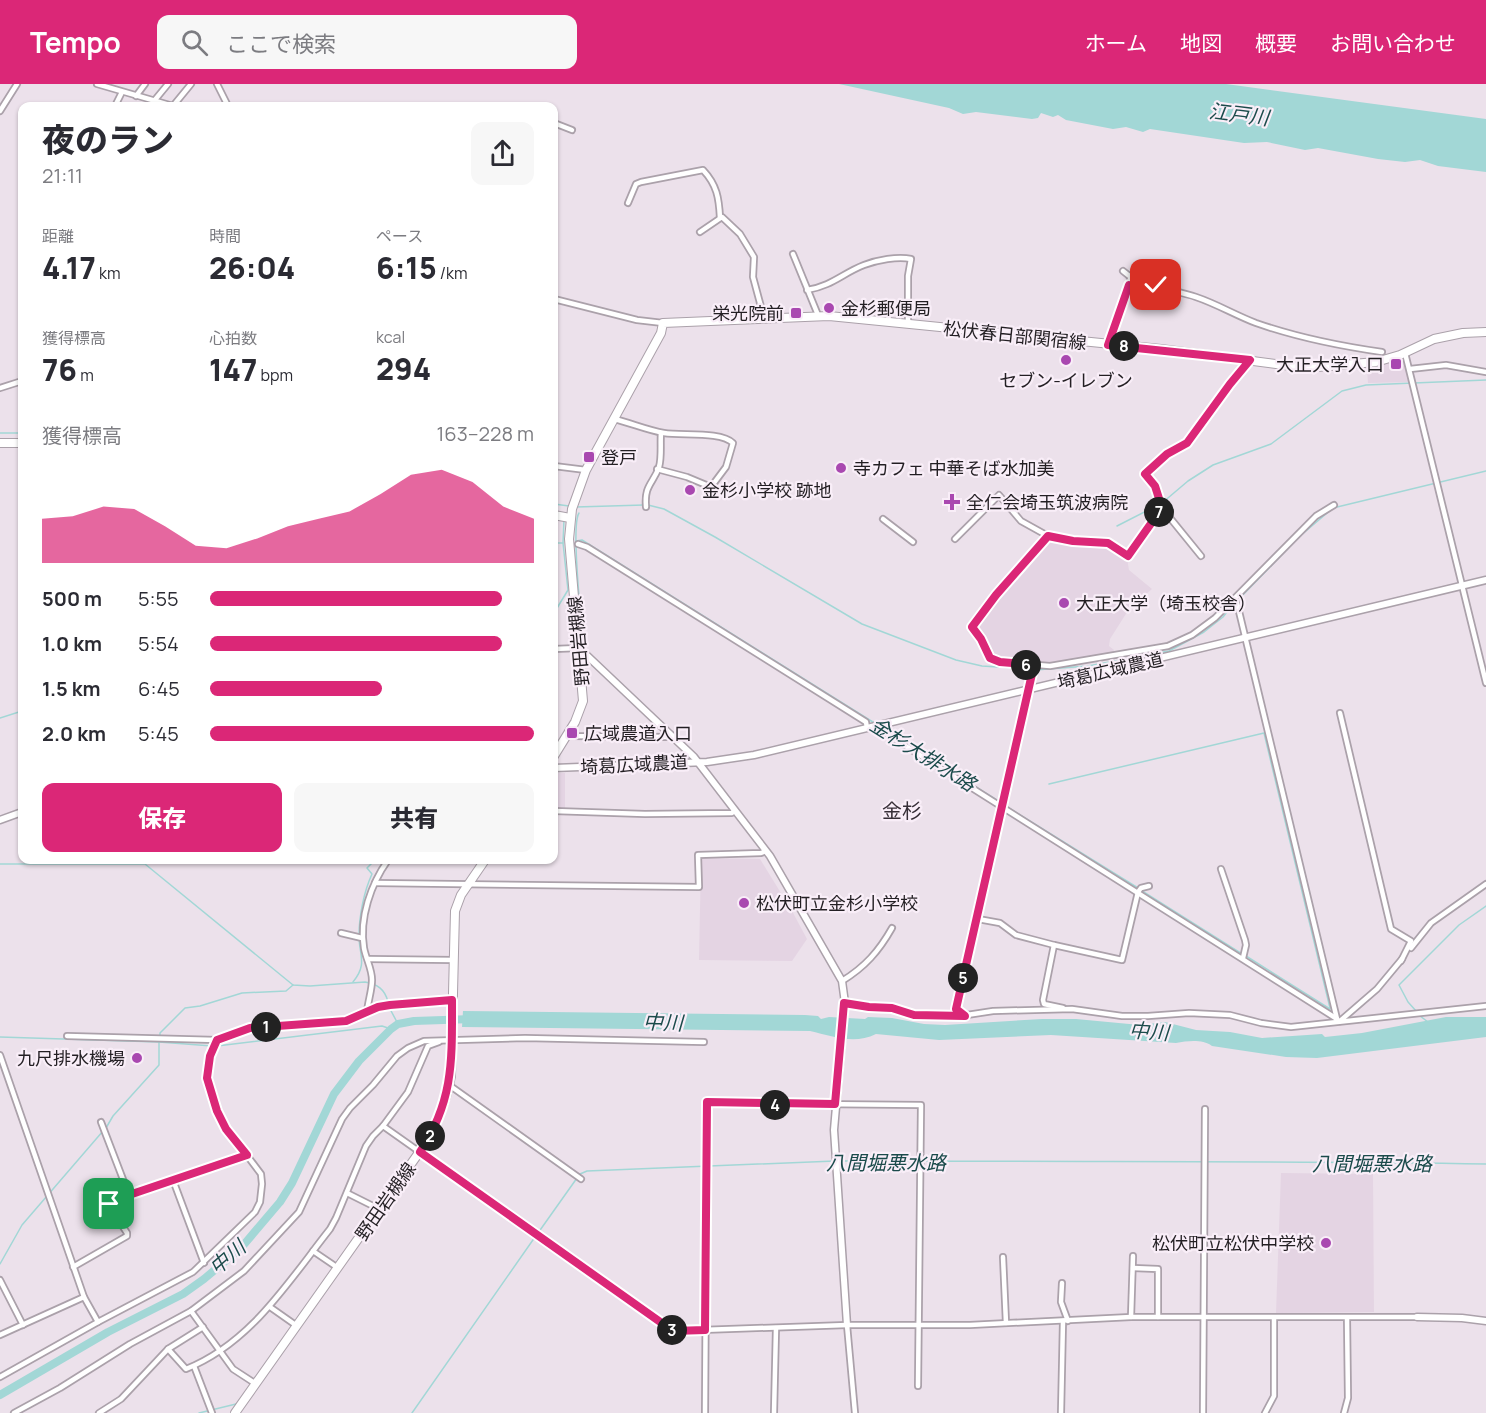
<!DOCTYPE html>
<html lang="ja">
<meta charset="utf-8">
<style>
:root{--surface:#fff;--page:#f7f7f7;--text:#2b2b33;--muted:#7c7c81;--accent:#db2777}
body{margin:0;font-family:Manrope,"Noto Sans JP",sans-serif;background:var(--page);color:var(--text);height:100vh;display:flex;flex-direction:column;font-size:22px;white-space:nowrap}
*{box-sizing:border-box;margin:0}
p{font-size:20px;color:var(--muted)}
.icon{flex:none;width:33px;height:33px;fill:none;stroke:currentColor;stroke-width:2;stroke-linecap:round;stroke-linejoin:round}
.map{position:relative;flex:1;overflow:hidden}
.drawer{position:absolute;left:18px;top:18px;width:540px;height:762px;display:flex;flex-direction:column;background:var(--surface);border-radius:12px;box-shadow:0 2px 4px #0004}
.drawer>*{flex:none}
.pin{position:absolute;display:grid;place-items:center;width:51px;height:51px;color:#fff;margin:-26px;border-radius:12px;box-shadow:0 3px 9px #0006}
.km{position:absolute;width:30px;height:30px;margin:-15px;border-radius:50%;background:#222;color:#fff;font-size:16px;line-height:30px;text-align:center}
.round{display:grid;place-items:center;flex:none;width:63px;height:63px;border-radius:12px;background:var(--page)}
.head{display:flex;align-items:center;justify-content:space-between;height:102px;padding:0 24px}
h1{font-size:33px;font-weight:800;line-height:45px}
.metrics{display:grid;grid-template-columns:repeat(3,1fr);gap:9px;height:102px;padding:6px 24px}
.metrics div{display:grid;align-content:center}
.metrics b{font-size:30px;font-weight:800}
.metrics small{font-size:16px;font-weight:400}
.metrics p{font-size:16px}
.chart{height:168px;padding:12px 24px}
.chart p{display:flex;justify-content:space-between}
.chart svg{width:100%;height:108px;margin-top:6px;fill:var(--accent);opacity:.7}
.action{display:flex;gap:12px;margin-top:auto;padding:12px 24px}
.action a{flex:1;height:69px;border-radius:12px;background:var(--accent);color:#fff;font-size:24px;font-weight:800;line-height:69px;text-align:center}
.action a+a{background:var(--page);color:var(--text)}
ul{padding:0 24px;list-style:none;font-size:20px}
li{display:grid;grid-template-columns:96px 72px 1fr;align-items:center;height:45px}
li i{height:15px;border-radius:8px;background:var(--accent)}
header{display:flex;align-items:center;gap:36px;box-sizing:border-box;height:84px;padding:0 30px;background:var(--accent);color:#fff}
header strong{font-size:28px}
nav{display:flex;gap:33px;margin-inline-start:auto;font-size:21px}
.search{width:420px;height:54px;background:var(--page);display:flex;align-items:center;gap:15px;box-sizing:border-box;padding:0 21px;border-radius:12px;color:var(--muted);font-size:22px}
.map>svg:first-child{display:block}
</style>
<header>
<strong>Tempo</strong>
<div class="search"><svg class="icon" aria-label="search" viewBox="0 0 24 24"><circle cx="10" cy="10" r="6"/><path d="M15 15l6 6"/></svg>ここで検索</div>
<nav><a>ホーム</a><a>地図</a><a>概要</a><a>お問い合わせ</a></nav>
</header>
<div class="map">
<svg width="1486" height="1329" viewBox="0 0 1486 1329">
<rect width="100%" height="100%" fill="#ece1eb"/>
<g fill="#e4d4e3">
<polygon points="1404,278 1406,280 1410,298 1368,299 1367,282"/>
<polygon points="1048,456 1110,463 1127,474 1129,486 1152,505 1129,525 1110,555 1109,562 1114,566 1113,569 1044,579 996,574 988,566 977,541 997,514"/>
<rect x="554" y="689" width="11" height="35"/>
<polygon points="701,774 760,775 792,827 807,855 792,877 699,876"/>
<polygon points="1281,1089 1373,1090 1374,1228 1276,1229"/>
</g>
<g fill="#a2d7d6">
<polygon points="839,0 1226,0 1486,35 1486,88 1438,82 1420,76 1405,78 1378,75 1318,64 1305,66 1267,58 1244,59 1150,45 1143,48 1126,43 1113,45 1066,36 1058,31 1053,33 1041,29 1038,34 1032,35 976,28 963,30 949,24"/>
<path d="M463 927 805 931 818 932 821 935 829 933 865 935 868 933 892 934 924 940 945 941 1042 935H1076L1140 941 1165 938 1196 946 1230 948 1262 954 1322 950 1325 953 1362 949 1446 933H1486V953L1317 974 1286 973 1212 962C1202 955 1188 957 1176 959L1051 951 939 956 876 950C854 961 832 952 810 947L462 943Z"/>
</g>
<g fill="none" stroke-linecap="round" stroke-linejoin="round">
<g stroke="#a2d7d6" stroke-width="1.5">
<polyline points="0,349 22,349"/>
<polyline points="554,420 569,422"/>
<polyline points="648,421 664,425 715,453 862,540 956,576 982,582 1030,585"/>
<polyline points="576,423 644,421"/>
<path d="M579 429C571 441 581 530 582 551L585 560"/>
<polyline points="1117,442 1162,419 1188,397 1213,381 1271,360 1342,307 1366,301 1486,296"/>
<polyline points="576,457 582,456 876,640"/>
<polyline points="554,459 563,459"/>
<polyline points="1238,516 1300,452 1333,424 1486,387"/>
<polyline points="554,529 568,506 563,459 564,435"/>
<polyline points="1035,586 1088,582 1169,567 1204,548 1223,533 1234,519"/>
<polyline points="0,634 22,627"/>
<polyline points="880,643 1000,718"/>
<polyline points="1049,700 1264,649 1330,924"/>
<polyline points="1004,721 1138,804"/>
<path d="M0 780H145L293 901 310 902 365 898C377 900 385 905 388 918"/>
<polyline points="1142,807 1242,870"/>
<polyline points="1246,872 1330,925"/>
<path d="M353 898C368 880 359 871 359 852 359 833 364 807 372 790L367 784 375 776"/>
<polyline points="389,923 398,940"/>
<polyline points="1417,928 1408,918 1399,901 1459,841 1486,822"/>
<polyline points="1420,932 1428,938"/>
<polyline points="0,953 159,958 212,962"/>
<polyline points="160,953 160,949 185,924 200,922 242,909 286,907 293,901"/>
<polyline points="217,962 382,942 391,945"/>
<polyline points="106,1044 113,1032 159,981 159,957"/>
<polyline points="839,1077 919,1077"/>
<path d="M923 1077C1111 1078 1298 1077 1486 1080"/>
<polyline points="580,1090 587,1087 835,1077"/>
<polyline points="538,1149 577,1094"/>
<polyline points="0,1180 22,1141 103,1047"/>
<polyline points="199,1329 236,1320"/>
<polyline points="412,1329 535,1153"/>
</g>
<polyline stroke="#a2d7d6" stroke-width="8" points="0,1311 108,1248 183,1210 204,1195 241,1164 280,1118 292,1099 334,1010 359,977 391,945 398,940 414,937 473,935"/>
<g stroke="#aba1aa" stroke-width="8">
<g id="minor">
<polyline points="97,0 173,22"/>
<polyline points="217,0 228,22"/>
<polyline points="136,12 145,0"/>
<polyline points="154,17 168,0"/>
<polyline points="115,22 122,8"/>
<polyline points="173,22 191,0"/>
<polyline points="0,27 17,0"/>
<polyline points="554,39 572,46"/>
<path d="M628 119 636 100 641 98 703 86C717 101 719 114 720 134"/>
<polyline points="700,148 722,133 740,150 754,173 753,193 764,234"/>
<polyline points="793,170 818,231"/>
<path d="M1123 187C1142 204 1173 205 1196 213 1217 220 1235 231 1256 239 1296 253 1340 262 1382 268"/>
<polyline points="1130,194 1134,190 1161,189 1164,186"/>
<path d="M807 206C832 202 843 189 864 181 877 176 898 172 911 175L908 192V240"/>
<polyline points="554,215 637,236 663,239"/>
<polyline points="1108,261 1129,201 1149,209 1154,207 1156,201"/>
<polyline points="1405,269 1486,599"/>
<polyline points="1410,285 1446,281 1486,288"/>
<polyline points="0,304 22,297"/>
<path d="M614 335C631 339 647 346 664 349 682 352 721 347 733 359L726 383 711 403 687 393 657 385"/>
<polyline points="554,382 586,386"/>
<path d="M646 423C644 401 653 400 659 383 662 373 660 359 661 349"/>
<polyline points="883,435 913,458"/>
<polyline points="1048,452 996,511 972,543 981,555 990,574 1000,578 1050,582 1168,562 1192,551 1215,534 1316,432 1334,421"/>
<polyline points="955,455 999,411 1021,437 1048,452 1073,457 1108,459 1128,472 1162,424"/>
<polyline points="578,460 587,463 866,638 867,644"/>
<polyline points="1201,472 1162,424 1155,402 1145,390 1167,370 1187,359 1230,300 1250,276"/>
<polyline points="1234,515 1237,519 1337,935"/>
<polyline points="554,565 579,564"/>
<polyline points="1340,629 1391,845 1411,857 1401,877"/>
<polyline points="874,642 1337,935"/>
<polyline points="568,650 572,652 666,653 670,650"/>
<polyline points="554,727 645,730 732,729 735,726"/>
<polyline points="1221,785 1245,856 1246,861 1243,874"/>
<polyline points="375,799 699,803 698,771 761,769 766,767"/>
<polyline points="978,835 1000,839 1016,851 1054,861"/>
<polyline points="341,849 362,854"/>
<polyline points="1411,864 1431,839 1486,800"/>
<polyline points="368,875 453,876"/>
<path d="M842 897C865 883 879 867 892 844"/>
<polyline points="845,919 869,923 892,924 914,931 954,933 993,927 1072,925 1122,932 1148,932 1189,929 1230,931 1261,939 1291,943 1486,922"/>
<polyline points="1063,924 1044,920 1043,916 1054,861 1122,876 1138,808 1141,804 1149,802"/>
<path d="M367 928C368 917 372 906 372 896 372 885 366 875 364 864 359 834 371 800 388 776"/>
<polyline points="965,932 956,925 1034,581"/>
<polyline points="1340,937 1377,905 1402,875"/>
<polyline points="67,952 217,956 250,944 346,937 378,923 390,920 452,917"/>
<polyline points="0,971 84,1213 98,1238"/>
<polyline points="449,1001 581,1095"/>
<polyline points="101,1038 129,1111 247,1071"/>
<polyline points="383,1042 673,1247 847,1241 970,1241 1131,1233 1417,1233"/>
<polyline points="173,1096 204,1179"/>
<polyline points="347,1109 379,1125"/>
<polyline points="109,1120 127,1108"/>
<polyline points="313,1167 338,1184"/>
<polyline points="1003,1173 1006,1239"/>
<polyline points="73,1183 127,1152 127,1149 98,1104"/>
<polyline points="1133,1184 1158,1185 1158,1233"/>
<polyline points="0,1196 23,1241"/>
<polyline points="1062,1199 1061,1218 1068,1237"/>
<polyline points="270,1223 297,1242"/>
<polyline points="191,1227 233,1285 256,1300"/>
<polyline points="1131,1233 1133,1172"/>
<polyline points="847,1241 855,1329"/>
<polyline points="0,1251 84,1213"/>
<path d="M168 1265 186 1285C251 1259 288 1198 330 1145L336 1134 366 1062 373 1052 383 1042 408 1008 428 962 439 958"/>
<polyline points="194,1282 212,1329"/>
<polyline points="0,1293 98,1238 193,1188 255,1128 260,1118 262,1100 261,1090 227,1045 217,1027 207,994 210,972 217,956"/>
<polyline points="14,1329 60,1304 130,1260 191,1227 244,1187 299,1128 342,1035 350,1024 373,1001 397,972 408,964 424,957 525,954 704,958"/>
<polyline points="99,1329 121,1315 168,1265 203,1243"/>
<polyline points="705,1329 707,1019 921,1021 918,1302"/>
<polyline points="774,1329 776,1244"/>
<polyline points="1061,1329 1063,1237"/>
<polyline points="1203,1329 1205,1025"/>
<polyline points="1265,1329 1274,1312 1274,1234"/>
<polyline points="1344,1329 1348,1314 1347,1234"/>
</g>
</g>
<g stroke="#aba1aa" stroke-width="9">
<g id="tertiary">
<polyline points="579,564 694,673 770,772 842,897 845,919 834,1046 847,1241"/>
<polyline points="554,684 707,678 754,671 1486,496"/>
<polyline points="0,736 22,728"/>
<polyline points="1417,1233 1462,1234 1486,1237"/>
</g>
</g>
<g stroke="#aba1aa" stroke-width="10">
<g id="primary">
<polyline points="0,359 22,359"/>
<polyline points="554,431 570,434"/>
<polyline points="554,672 575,638 583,617 569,455 572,425 586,386 661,249 663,239 829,232 1161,265 1306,284 1376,278 1400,271 1434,255 1463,249 1486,248"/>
<path d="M235 1329 418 1070C434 1046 446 1021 451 992L455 827 461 811 485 776"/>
</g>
</g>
<use href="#minor" stroke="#fff" stroke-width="4.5"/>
<use href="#tertiary" stroke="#fff" stroke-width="6"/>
<use href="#primary" stroke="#fff" stroke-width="8"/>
</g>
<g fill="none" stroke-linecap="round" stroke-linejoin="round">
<g stroke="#fff" stroke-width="12">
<path id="route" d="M109 1120 127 1108 129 1111 247 1071 226 1045 217 1027 207 994 210 972 217 956 250 944 346 937 378 923 390 921 452 916C452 976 454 1016 420 1068L673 1247 705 1246 707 1018 835 1020 844 919 869 923 892 924 914 931 965 932 956 925 1034 581 1000 578 990 574 981 555 972 543 996 511 1048 452 1073 457 1108 459 1128 472 1162 424 1155 402 1145 390 1167 370 1187 359 1230 300 1250 276 1108 261 1129 201 1152 209 1156 201"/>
</g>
<use href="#route" stroke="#db2777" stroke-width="8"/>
</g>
<g fill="#a948b0" stroke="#f9eef8" stroke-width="2">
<circle cx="829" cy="224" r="6"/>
<rect x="790" y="223" width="12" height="12" rx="3"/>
<circle cx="1066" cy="276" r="6"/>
<rect x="1390" y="274" width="12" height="12" rx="3"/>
<rect x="583" y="367" width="12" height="12" rx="3"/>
<circle cx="841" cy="384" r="6"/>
<circle cx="690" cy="406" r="6"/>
<path d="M949 409h6v6h6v6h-6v6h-6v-6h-6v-6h6z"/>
<circle cx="1064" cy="519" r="6"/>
<rect x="566" y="643" width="12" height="12" rx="3"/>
<circle cx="744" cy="819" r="6"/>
<circle cx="137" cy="974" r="6"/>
<circle cx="1326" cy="1159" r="6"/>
</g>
<g text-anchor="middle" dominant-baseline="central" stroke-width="4.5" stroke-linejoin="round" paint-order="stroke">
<g font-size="18" fill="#231f23" stroke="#f9eef8" text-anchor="start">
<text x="841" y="224">金杉郵便局</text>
<text x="784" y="229" text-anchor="end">栄光院前</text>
<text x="1384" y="280" text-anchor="end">大正大学入口</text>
<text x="1066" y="296" text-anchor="middle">セブン-イレブン</text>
<text x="601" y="373">登戸</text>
<text x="853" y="384">寺カフェ 中華そば水加美</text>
<text x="702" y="406">金杉小学校 跡地</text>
<text x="966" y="418">全仁会埼玉筑波病院</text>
<text x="1076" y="519">大正大学（埼玉校舎）</text>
<text x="584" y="649">広域農道入口</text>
<text x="756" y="819">松伏町立金杉小学校</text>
<text x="125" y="974" text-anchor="end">九尺排水機場</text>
<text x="1314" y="1159" text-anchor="end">松伏町立松伏中学校</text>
</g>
<g font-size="18" fill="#231f23" stroke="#f9eef8">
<text transform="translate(1015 251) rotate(6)">松伏春日部関宿線</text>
<text transform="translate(578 557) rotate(-95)">野田岩槻線</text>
<text transform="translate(1110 586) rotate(-13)">埼葛広域農道</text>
<text transform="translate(634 680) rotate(-3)">埼葛広域農道</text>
<text transform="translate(385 1117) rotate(-55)">野田岩槻線</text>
</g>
<g font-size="20" font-style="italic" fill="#1b4b4b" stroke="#f9eef8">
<text transform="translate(1239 30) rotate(7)">江戸川</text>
<text transform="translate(923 670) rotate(32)">金杉大排水路</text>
<text transform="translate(663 938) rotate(2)">中川</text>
<text transform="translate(1149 947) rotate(4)">中川</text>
<text x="886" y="1078">八間堀悪水路</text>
<text x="1372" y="1079">八間堀悪水路</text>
<text transform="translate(227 1173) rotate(-41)">中川</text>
</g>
<g font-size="20" fill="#372f37" stroke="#f9eef8">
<text x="902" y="726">金杉</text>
</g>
</g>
</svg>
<div class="pin" style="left:109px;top:1120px;background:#1e9e55"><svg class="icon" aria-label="arrive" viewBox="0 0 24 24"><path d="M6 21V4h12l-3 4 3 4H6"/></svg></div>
<div class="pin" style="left:1156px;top:201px;background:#d93025"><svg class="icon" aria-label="check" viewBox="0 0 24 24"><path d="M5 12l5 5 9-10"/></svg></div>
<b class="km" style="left:266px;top:943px">1</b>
<b class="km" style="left:430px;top:1052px">2</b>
<b class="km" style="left:672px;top:1246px">3</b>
<b class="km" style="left:775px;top:1021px">4</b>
<b class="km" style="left:963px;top:894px">5</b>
<b class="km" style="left:1026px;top:581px">6</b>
<b class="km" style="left:1159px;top:428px">7</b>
<b class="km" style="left:1124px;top:262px">8</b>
<section class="drawer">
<div class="head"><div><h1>夜のラン</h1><p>21:11</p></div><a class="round"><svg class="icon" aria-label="share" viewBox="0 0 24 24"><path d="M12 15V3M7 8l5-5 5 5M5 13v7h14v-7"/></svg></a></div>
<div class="metrics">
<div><p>距離</p><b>4.17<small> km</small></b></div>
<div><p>時間</p><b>26:04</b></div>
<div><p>ペース</p><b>6:15<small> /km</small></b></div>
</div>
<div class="metrics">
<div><p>獲得標高</p><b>76<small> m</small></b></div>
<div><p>心拍数</p><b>147<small> bpm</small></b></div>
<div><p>kcal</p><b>294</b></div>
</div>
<div class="chart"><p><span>獲得標高</span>163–228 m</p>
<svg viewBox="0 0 160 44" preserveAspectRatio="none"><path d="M0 44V26L10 25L20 21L30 22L40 29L50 37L60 38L70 34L80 29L90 26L100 23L110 16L120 8L130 6L140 11L150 21L160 26V44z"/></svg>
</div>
<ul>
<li><b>500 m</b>5:55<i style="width:90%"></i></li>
<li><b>1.0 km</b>5:54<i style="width:90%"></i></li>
<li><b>1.5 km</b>6:45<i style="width:53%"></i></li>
<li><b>2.0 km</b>5:45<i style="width:100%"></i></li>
</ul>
<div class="action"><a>保存</a><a>共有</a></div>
</section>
</div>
